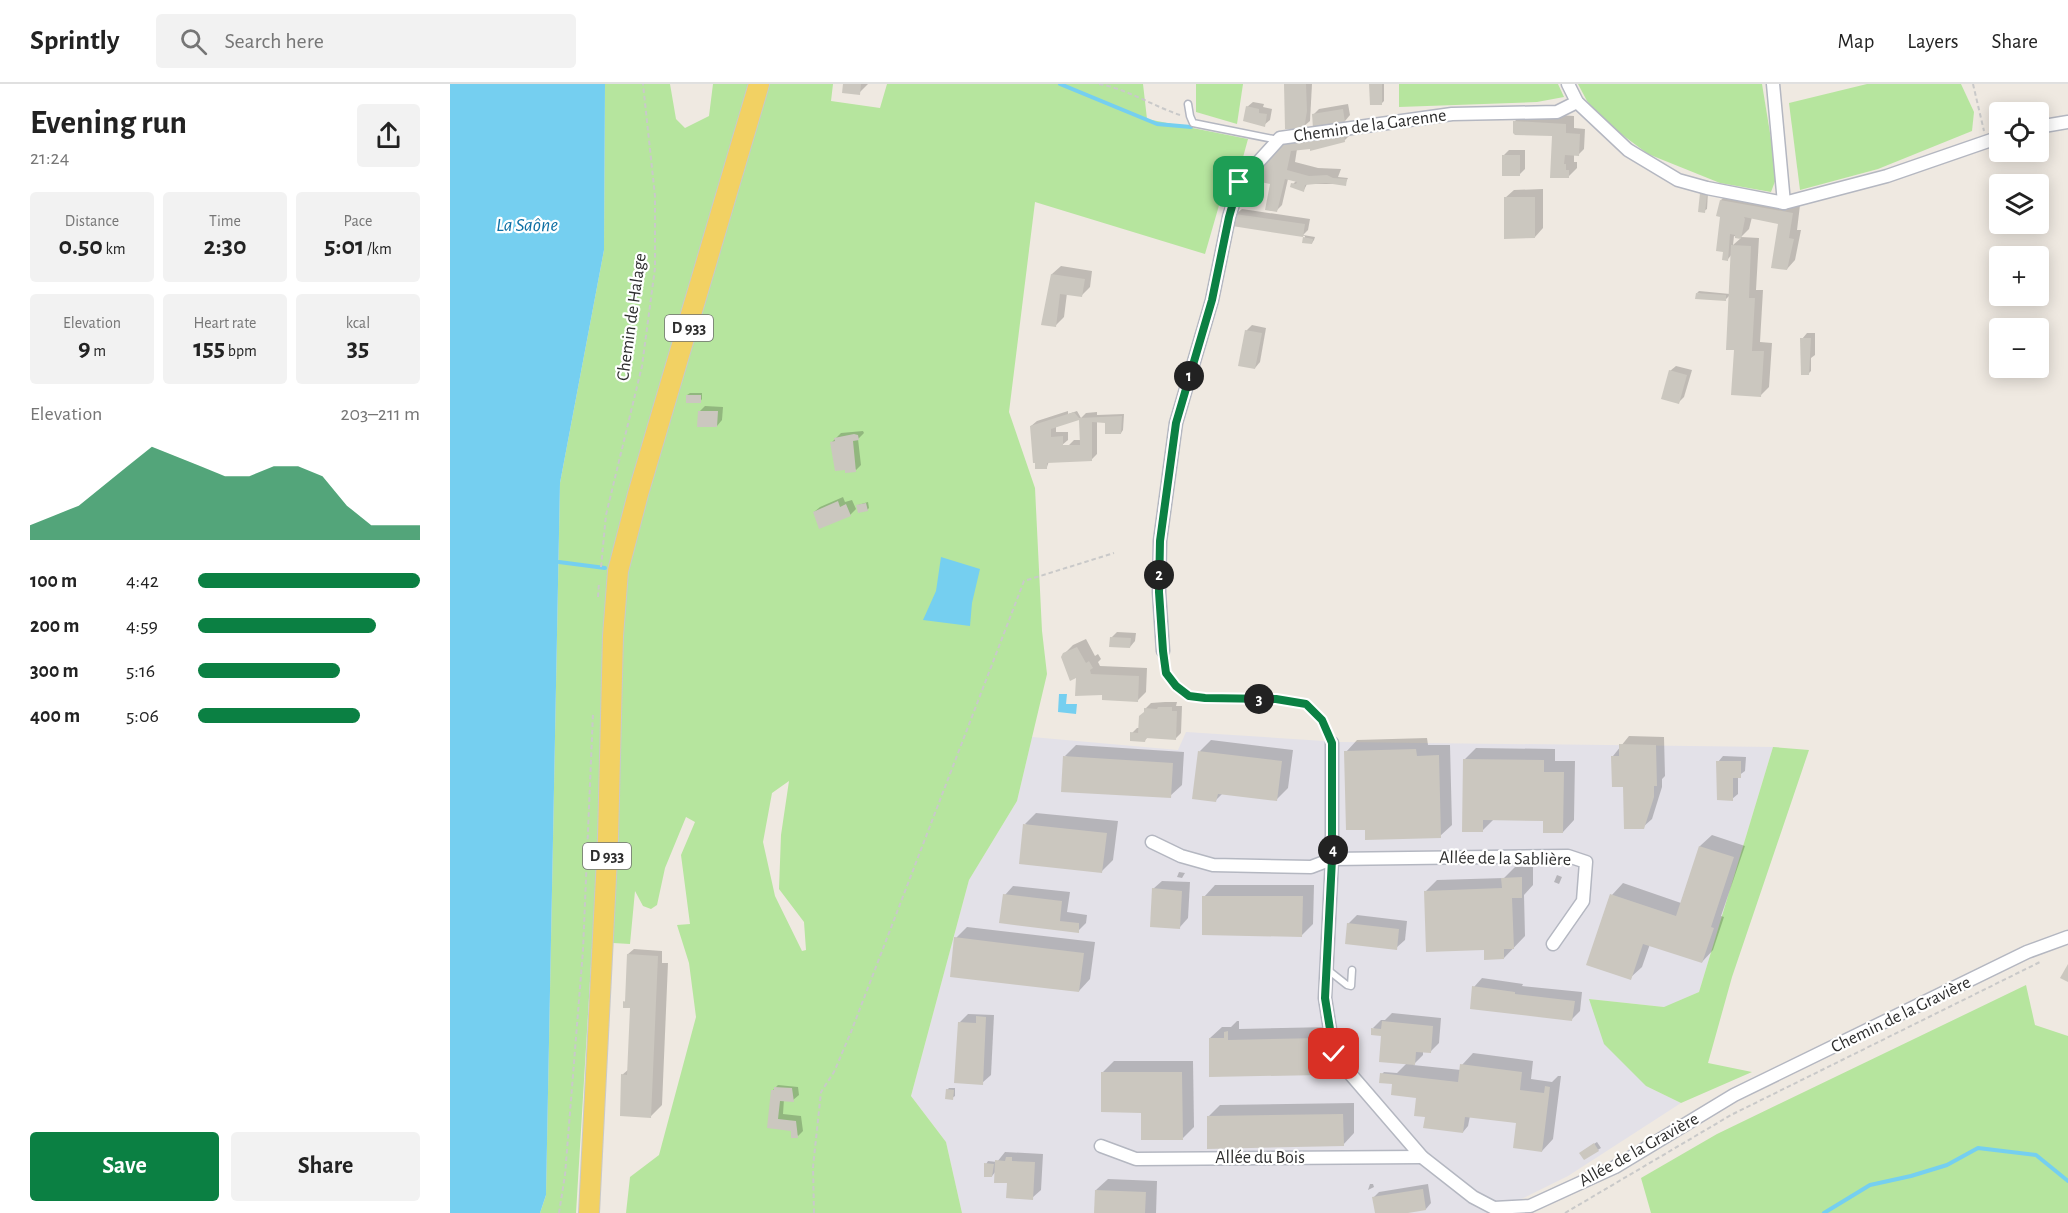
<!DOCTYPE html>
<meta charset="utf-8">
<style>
:root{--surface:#fff;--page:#f2f2f2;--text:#222;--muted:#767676;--line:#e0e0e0;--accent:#0b8043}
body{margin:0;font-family:"Alegreya Sans",sans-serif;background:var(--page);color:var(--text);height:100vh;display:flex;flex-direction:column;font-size:22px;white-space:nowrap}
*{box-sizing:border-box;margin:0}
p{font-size:20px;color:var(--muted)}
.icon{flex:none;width:33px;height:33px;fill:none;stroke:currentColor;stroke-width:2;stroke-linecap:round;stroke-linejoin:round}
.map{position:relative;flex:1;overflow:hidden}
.details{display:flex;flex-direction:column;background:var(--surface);width:450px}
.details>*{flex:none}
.buttons{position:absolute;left:1539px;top:18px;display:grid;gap:12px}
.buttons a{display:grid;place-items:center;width:60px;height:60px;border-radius:6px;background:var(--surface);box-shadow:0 3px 15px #0003;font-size:30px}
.pin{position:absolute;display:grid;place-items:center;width:51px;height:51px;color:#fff;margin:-26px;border-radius:12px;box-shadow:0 3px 9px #0006}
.km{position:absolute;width:30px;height:30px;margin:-15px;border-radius:50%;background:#222;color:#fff;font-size:16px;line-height:30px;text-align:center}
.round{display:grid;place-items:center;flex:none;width:63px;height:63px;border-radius:6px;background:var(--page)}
.headline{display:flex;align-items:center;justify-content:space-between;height:102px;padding:0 30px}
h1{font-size:33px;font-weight:700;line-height:45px}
.figures{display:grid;grid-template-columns:repeat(3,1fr);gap:9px;height:102px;padding:6px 30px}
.figures div{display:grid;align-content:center;border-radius:6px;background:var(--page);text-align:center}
.figures b{font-size:26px;font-weight:700}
.figures small{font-size:16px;font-weight:400}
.figures p{font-size:16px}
.chart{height:168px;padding:12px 30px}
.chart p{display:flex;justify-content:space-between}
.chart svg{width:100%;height:108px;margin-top:6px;fill:var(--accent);opacity:.7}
.button{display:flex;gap:12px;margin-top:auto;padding:12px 30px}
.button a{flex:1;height:69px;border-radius:6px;background:var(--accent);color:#fff;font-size:24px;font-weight:700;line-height:69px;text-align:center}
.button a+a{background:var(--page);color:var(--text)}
ul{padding:0 30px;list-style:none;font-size:20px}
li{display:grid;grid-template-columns:96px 72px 1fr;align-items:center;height:45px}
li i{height:15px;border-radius:8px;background:var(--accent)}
header{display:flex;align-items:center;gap:36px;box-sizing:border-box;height:84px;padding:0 30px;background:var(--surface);border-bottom:2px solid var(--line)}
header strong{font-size:28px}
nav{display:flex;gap:33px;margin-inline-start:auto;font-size:21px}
.search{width:420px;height:54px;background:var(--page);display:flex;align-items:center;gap:15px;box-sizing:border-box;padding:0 21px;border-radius:6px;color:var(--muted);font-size:22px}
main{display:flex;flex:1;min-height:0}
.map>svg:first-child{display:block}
</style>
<header>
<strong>Sprintly</strong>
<div class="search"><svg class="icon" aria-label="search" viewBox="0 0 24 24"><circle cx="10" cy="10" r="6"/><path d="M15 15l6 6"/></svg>Search here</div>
<nav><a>Map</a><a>Layers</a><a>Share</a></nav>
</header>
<main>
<section class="details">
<div class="headline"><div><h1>Evening run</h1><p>21:24</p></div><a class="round"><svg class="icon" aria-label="share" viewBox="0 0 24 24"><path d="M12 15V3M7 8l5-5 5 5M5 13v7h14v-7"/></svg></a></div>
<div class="figures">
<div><p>Distance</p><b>0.50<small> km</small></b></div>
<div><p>Time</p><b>2:30</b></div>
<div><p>Pace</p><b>5:01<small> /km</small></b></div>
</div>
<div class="figures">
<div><p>Elevation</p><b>9<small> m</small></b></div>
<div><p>Heart rate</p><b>155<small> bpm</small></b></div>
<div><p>kcal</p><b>35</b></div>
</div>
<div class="chart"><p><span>Elevation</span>203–211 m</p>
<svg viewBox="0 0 160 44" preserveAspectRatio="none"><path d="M0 44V38L10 34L20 30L30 22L40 14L50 6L60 10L70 14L80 18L90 18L100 14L110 14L120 18L130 30L140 38L150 38L160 38V44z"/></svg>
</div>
<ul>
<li><b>100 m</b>4:42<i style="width:100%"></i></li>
<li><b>200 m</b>4:59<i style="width:80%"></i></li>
<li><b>300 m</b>5:16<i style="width:64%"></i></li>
<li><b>400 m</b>5:06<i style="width:73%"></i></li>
</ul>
<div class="button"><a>Save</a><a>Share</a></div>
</section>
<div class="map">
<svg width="1618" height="1129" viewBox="0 0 1618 1129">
<rect width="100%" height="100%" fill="#efe9e1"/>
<polygon fill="#e3e1e8" points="736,648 890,658 1323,663 1249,908 1215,923 1139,915 1196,1002 1231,1019 1118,1092 1043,1129 512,1129 496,1058 461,1012 519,796 567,717 582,653 728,666"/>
<g fill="#b6e59e" fill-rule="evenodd">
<path d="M155 0H220L226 35 235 44 259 32 263 0H383L381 17 430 24 437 0H693L697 35 798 55 792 77 772 111 755 170 585 118 559 328 585 404 592 547 597 590 567 717 519 796 461 1012 496 1058 512 1129H176L180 1093 209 1071 246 933 239 879 227 841 240 840 231 771 245 738 236 733 215 784 207 821 201 825 193 822 185 807 180 860 163 859 142 864 126 1129H90L96 1111 110 399 154 166ZM339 697 331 751 329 805 354 838 356 866 352 867 325 812 313 758 322 709Z"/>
<polygon points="746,0 793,0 787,40 746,28"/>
<polygon points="949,0 1108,0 1114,13 1087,18 949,23"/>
<polygon points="1128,0 1312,0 1327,92 1321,108 1270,99 1198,70 1155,38 1137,17"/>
<polygon points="1417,0 1511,0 1524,28 1522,47 1428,85 1350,106 1339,19"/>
<polygon points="1323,663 1359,666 1282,893 1258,979 1302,988 1231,1019 1196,1002 1154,960 1139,915 1214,923 1249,908"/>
<polygon points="1576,901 1585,941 1618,952 1618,1129 1201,1129 1191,1094 1267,1050"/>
</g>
<g fill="#75cff0">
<polygon points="0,0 155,0 154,166 110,399 96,1111 90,1129 0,1129"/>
<polygon points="491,473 530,485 522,519 520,542 473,536 486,507"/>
<polygon points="609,610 617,610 616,620 627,620 626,630 608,628"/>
</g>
<g fill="#0003" fill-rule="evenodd">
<polygon points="395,0 418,0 409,9"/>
<polygon points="836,0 862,0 860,37 854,42"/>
<polygon points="921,0 934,0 934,17 932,19"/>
<polygon points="803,18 814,20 813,23 822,25 820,36 814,41 797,23"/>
<polygon points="898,20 900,31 895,37 864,30 869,25"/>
<polygon points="1073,29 1124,32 1124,44 1135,45 1134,65 1129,70 1124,70 1124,78 1127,78 1127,84 1118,93 1104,51 1064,38"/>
<polygon points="903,48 895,56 847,65 845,78 868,84 891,85 888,93 898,94 895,100 857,100 854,106 843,100 846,97 838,95 832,121 826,127 822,99 809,96 803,103 798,97 844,52"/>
<polygon points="1059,66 1075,66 1075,85 1069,91 1053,72"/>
<polygon points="1093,105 1093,144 1085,153 1055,114 1064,106"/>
<polygon points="1253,108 1258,108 1257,125 1254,127 1251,110"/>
<path d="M1276 111H1296L1350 121 1347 146H1351L1345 176 1337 185 1330 139 1302 133 1299 145 1291 153 1309 154 1306 206H1313L1310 258 1322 259 1319 303 1311 311 1285 264 1280 211 1275 216 1247 209 1249 207 1280 210 1282 170 1278 175 1271 116ZM1284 152 1291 154 1283 161Z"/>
<polygon points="792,125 860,135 858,146 853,151 865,153 864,156 862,159 854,158 855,152 784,141 786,130"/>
<polygon points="611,182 642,187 640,203 631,212 617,209 614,233 605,242 602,190"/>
<polygon points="802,241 816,244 810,278 805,284 796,247"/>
<polygon points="1357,249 1365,249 1365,271 1361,274 1361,287 1359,289 1352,255"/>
<polygon points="1226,282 1242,286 1234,313 1229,318 1220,287"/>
<polygon points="240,309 252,309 252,315 250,318 237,311"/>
<polygon points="255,322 273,323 272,336 267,342 249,328"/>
<path d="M618 327V330L627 327 631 334 636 329 647 328V331L674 330 673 346 671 349 657 338 647 337V370L641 376 599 377 597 383 581 342 587 337ZM631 334V356H624L619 361H612L618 356V348H606V342Z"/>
<polygon points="413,347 414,349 408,355 411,381 406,386 381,359 391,349"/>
<polygon points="393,413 395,418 402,416 406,425 400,431 364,428 370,423"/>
<polygon points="418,418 419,424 417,426 408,421"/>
<polygon points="667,548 686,549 685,557 680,563 661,554"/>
<polygon points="636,555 645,572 648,570 651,575 648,578 650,582 697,584 696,608 687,617 654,610 628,592 614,570 623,561"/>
<polygon points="715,618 727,618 726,622 732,622 731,649 726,654 698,653 695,656 682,649 687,644 690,644 695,625 701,619"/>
<polygon points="1179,652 1214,653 1215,692 1212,695 1212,703 1202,735 1193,743 1163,672"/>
<polygon points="977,654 978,661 1000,661 1002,741 990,752 896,668 907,656"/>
<polygon points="761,656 843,666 838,704 827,715 773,709 766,716 750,667"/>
<polygon points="626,661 734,668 732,701 720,712 615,672"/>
<polygon points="1026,664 1105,665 1105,677 1125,677 1124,736 1113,748 1095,736 1044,735 1032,747 1015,675"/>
<polygon points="1273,672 1296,673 1295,687 1288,692 1288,710 1282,715 1268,678"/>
<polygon points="586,729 668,737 663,776 652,787 575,740"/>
<polygon points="1262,751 1295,762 1271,832 1274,833 1263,866 1252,878 1200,860 1192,883 1180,894 1162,811 1173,799 1231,819 1250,762"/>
<polygon points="1065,783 1083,783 1083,801 1074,811 1075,852 1054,874 1035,864 976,807 987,796 1054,794"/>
<polygon points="729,788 735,789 732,794 727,793"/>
<polygon points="1107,791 1112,793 1109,800 1104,798"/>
<polygon points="712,797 740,798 738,834 730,843 703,805"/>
<polygon points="765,801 864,801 863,840 852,851 754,813"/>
<polygon points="563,802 620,808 617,828 637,831 636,839 628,847 555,811"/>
<polygon points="907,831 957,837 955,856 946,864 898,840"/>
<polygon points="517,843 645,858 640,895 629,907 506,854"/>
<polygon points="184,865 212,867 212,879 218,879 212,1021 201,1032 172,991 179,985 181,923 174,918 177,916 178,870"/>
<polygon points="1032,894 1073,900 1072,902 1132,908 1130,927 1122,935 1024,903"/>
<polygon points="942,929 991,934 989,959 980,968 973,967 973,971 963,981 1011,986 1012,981 1023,969 1083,977 1081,995 1102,998 1108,992 1111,992 1103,1055 1092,1067 1067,1037 1020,1032 1018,1042 1013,1048 968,1012 932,990 934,988 947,989 957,979 933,950 923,944 931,936 935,936"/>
<polygon points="518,930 544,931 541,991 532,999 509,939"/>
<polygon points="787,937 789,937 789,945 880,943 881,978 869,990 760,954 772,943 781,943"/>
<polygon points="664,977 743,977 744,1043 733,1054 692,1028 652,989"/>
<polygon points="328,1001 348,1003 349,1011 343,1016 334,1015 333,1030 351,1032 353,1047 348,1052 343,1045 319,1043 322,1007"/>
<polygon points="499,1004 505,1004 505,1012 502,1014 497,1006"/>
<polygon points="904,1019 904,1049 893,1061 758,1033 770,1021"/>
<polygon points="1147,1058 1151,1064 1134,1074 1133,1067"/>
<polygon points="555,1068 593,1070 591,1106 582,1114 546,1087 542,1092 536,1080 538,1077 547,1078"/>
<polygon points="658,1095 707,1097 706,1129 646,1129 646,1106"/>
<polygon points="920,1100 923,1100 924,1103 918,1106"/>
<polygon points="978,1100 981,1119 976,1125 947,1129 926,1129 924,1113 929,1108"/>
</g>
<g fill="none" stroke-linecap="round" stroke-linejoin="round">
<g stroke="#75cff0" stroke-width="4">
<polyline points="610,0 707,40 741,43"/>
<polyline points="109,478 155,484"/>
<polyline points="1374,1129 1420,1101 1461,1092 1497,1081 1528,1064 1586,1071 1618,1097"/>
</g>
</g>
<g fill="#cbc7bf" fill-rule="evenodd">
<polygon points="393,0 411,0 410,11 392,9"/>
<polygon points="834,0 856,0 857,27 854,45 835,45"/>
<polygon points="919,0 932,0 932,21 920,21"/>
<polygon points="796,22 809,25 809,29 817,30 815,43 793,37"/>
<polygon points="893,25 895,38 863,44 862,30"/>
<polygon points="1063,37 1116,40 1116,49 1130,50 1129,72 1115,71 1114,80 1116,80 1116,86 1119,86 1119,94 1100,94 1102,52 1065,51 1063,49"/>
<polygon points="894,48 895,58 860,67 860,65 841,67 837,86 859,92 877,91 883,94 897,95 896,102 876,99 855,101 854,108 840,103 841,99 846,100 847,98 835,95 827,128 815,126 820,100 806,97 803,104 795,103 797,96 834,60"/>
<rect x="1052" y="71" width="18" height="21"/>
<polygon points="1250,109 1257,110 1255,129 1248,128"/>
<polygon points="1054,113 1085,113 1085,154 1054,155"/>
<polygon points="1270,116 1343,129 1339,154 1344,155 1337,186 1321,184 1328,140 1294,133 1295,135 1291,155 1285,154 1285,151 1280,150 1278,177 1272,176 1273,168 1266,167 1270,133 1266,132"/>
<polygon points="785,130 855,140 853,153 782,142"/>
<polygon points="853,153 863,155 862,160 852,159"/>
<polygon points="1281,161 1301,162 1299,214 1305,214 1302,267 1314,267 1311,313 1281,311 1284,266 1276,266"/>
<polygon points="601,190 635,195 632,213 610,210 606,243 591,241"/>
<polygon points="1246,209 1276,211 1276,217 1245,215"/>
<polygon points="795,246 812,249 805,285 788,282"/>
<polygon points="1350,254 1361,254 1359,291 1351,291"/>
<polygon points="1219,286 1237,291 1229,320 1211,315"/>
<rect x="236" y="311" width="15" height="8"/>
<polygon points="248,327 268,327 267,343 247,343"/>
<path d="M624 328 629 334 672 332 671 350H655V339L642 338V377L597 379V385H585V379H583L580 342ZM629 336 630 361H613V352L601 353V345Z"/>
<polygon points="404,350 408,351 409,356 403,357 406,388 395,389 395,386 385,387 380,358 385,357 384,354"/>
<polygon points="388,417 390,423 396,420 401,432 369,445 363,428"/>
<polygon points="416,419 418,427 408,429 406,421"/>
<polygon points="660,553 681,554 680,564 659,563"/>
<polygon points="627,563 636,579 639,577 643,584 640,586 641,590 689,592 688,618 652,616 652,611 625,612 626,594 620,597 611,573 613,569"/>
<polygon points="708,623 722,623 722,627 727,627 726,656 696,654 695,658 680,657 680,648 688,649 689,632 694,628 694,624 707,625"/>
<polygon points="1169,660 1206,661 1207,702 1204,702 1204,713 1194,745 1174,745 1173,703 1162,703 1161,672 1169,672"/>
<polygon points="966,665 967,672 989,671 991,754 915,756 915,746 896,746 894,667"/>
<polygon points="748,667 832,677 827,717 768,710 766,718 742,715"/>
<polygon points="613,672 723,679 721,714 611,708"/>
<polygon points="1013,675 1094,676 1094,688 1114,688 1113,749 1093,749 1093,737 1033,736 1033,748 1012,748"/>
<polygon points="1266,677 1291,677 1291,694 1283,694 1283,717 1267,716"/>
<polygon points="573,740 657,749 652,789 569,780"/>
<polygon points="1249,762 1284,773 1261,843 1264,844 1252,879 1193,860 1181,896 1136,881 1160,810 1226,832"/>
<polygon points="1072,793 1072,814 1062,814 1064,865 1054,865 1054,875 1034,876 1034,866 976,868 974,807 1052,804 1051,794"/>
<polygon points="702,804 732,807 730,845 700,843"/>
<polygon points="553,810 612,817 610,837 629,839 629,849 549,839"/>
<polygon points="752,812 853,812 852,853 752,851"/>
<polygon points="897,839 949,845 947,866 895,860"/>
<polygon points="504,853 634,869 629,908 500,893"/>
<polygon points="177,870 208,872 201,1034 170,1032 171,990 177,991 180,924 173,924 173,917 175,918"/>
<polygon points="1618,880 1618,898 1610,894"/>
<polygon points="1022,902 1065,908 1065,910 1125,917 1122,937 1020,925"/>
<polygon points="526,932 536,933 533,1001 504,999 508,938 526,939"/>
<polygon points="932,937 983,942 981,969 966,968 965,981 929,978 931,952 921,951 921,944 931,945"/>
<polygon points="778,947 778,956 870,954 870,991 759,993 759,954 774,954 774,948"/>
<polygon points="1010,980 1072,988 1070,1006 1094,1009 1095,1002 1100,1003 1092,1068 1063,1064 1066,1039 1015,1033 1013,1049 973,1044 975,1033 964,1032 966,1014 941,1011 942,1000 929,999 930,989 1008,998"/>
<polygon points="651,988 732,988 733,1056 691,1056 691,1029 651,1028"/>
<polygon points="324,1003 342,1004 344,1018 330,1017 328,1035 346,1037 348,1054 341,1054 341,1047 317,1044 321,1006 324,1006"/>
<polygon points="496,1005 504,1006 503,1016 495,1015"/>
<polygon points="893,1030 894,1062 757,1065 757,1032"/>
<polygon points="1144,1059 1149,1067 1134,1076 1129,1069"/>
<polygon points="556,1073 562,1073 562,1077 585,1078 583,1116 556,1114 557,1099 544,1099 545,1076 555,1077"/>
<polygon points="534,1079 544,1080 542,1093 534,1093"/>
<polygon points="973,1105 976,1126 958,1129 925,1129 922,1113"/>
<polygon points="645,1106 696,1108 695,1129 644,1129"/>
</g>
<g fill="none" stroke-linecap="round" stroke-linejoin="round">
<g stroke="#b4b7c1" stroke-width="9">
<g id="lane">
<polyline points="738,20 740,32 743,39 828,56"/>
<polyline points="878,886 897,901 901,902 902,886"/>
</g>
</g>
<g stroke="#b4b7c1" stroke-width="15">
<g id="street">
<polyline points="1118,0 1127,18 1178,66 1228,96 1257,104 1334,119 1437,92 1550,53"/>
<polyline points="1323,0 1334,119"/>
<polyline points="1588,43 1618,38"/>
<polyline points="713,567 709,508 710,457 726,339 762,216 779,133 790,98 830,54 1002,30 1107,28 1127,18"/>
<polyline points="882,659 882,775 875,914 884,971 972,1073 1023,1113 1044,1124 1080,1122 1165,1083 1284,1011 1577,868 1618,853"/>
<polyline points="702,758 731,772 763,781 861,783 882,775 1118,772 1136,778 1133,817 1103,860"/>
<polyline points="651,1062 686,1075 972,1073"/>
</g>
</g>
<g stroke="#c9c9c9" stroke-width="22">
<polyline id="primary" points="139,1129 158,754 163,552 168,487 188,410 309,0"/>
</g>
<g stroke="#c9c9c9" stroke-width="2" stroke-dasharray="4.5 3" stroke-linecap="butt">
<path d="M649 0C677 5 703 22 730 31"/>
<polyline points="1523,0 1534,47"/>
<polyline points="151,483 156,431 192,282 205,184 205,112 193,0"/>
<polyline points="148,513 149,498"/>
<path d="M715 579C726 644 820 596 858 622 867 629 872 638 877 648"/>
<polyline points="109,1129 115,1091 133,866 143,629"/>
<polyline points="364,1129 363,1083 371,1008 384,988 401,948 574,497 664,469"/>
<polyline points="1115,1129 1281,1031 1592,877"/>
</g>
<use href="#lane" stroke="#fff" stroke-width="6"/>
<use href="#street" stroke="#fff" stroke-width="12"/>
<use href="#primary" stroke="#f2d163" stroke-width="20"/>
</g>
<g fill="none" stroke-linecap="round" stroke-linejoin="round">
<g stroke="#fff" stroke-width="12">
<polyline id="route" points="789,98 779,133 762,216 726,339 710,457 709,508 713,567 716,589 726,602 739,612 755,614 826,615 856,620 872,636 882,659 882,775 875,914 884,970"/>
</g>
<use href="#route" stroke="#0b8043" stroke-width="8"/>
</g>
<g text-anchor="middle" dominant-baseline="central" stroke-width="4.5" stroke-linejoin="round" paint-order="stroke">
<g fill="#fff" stroke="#6d6d6d" stroke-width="1.5">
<rect x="215" y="231" width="48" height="26" rx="4.5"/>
<rect x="133" y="759" width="48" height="26" rx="4.5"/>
</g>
<g font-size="16" font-weight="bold" fill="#2e2e2e">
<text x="239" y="244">D 933</text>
<text x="157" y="772">D 933</text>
</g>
<g font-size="18" fill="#2e2e2e" stroke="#fff">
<text transform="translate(920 42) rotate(-8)">Chemin de la Garenne</text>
<text transform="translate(182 233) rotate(-82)">Chemin de Halage</text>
<text transform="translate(1055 775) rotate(1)">Allée de la Sablière</text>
<text transform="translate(1451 931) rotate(-26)">Chemin de la Gravière</text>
<text transform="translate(1189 1066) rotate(-29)">Allée de la Gravière</text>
<text x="810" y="1074">Allée du Bois</text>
</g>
<g font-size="20" font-style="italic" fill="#0d6fa3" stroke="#fff">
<text x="77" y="141">La Saône</text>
</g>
</g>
</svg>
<div class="buttons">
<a><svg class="icon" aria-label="locate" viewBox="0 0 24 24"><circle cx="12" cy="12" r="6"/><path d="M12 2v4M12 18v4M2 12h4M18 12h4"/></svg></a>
<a><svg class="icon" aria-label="layers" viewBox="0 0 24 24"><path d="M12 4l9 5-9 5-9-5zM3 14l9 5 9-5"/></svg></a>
<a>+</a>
<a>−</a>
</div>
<div class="pin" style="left:789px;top:98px;background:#1e9e55"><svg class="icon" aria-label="arrive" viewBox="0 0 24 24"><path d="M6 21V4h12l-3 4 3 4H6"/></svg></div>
<div class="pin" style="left:884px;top:970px;background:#d93025"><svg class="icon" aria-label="check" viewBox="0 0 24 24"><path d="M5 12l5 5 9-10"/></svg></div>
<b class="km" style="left:739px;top:292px">1</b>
<b class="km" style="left:709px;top:491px">2</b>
<b class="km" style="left:809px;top:615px">3</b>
<b class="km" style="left:883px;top:766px">4</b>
</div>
</main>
